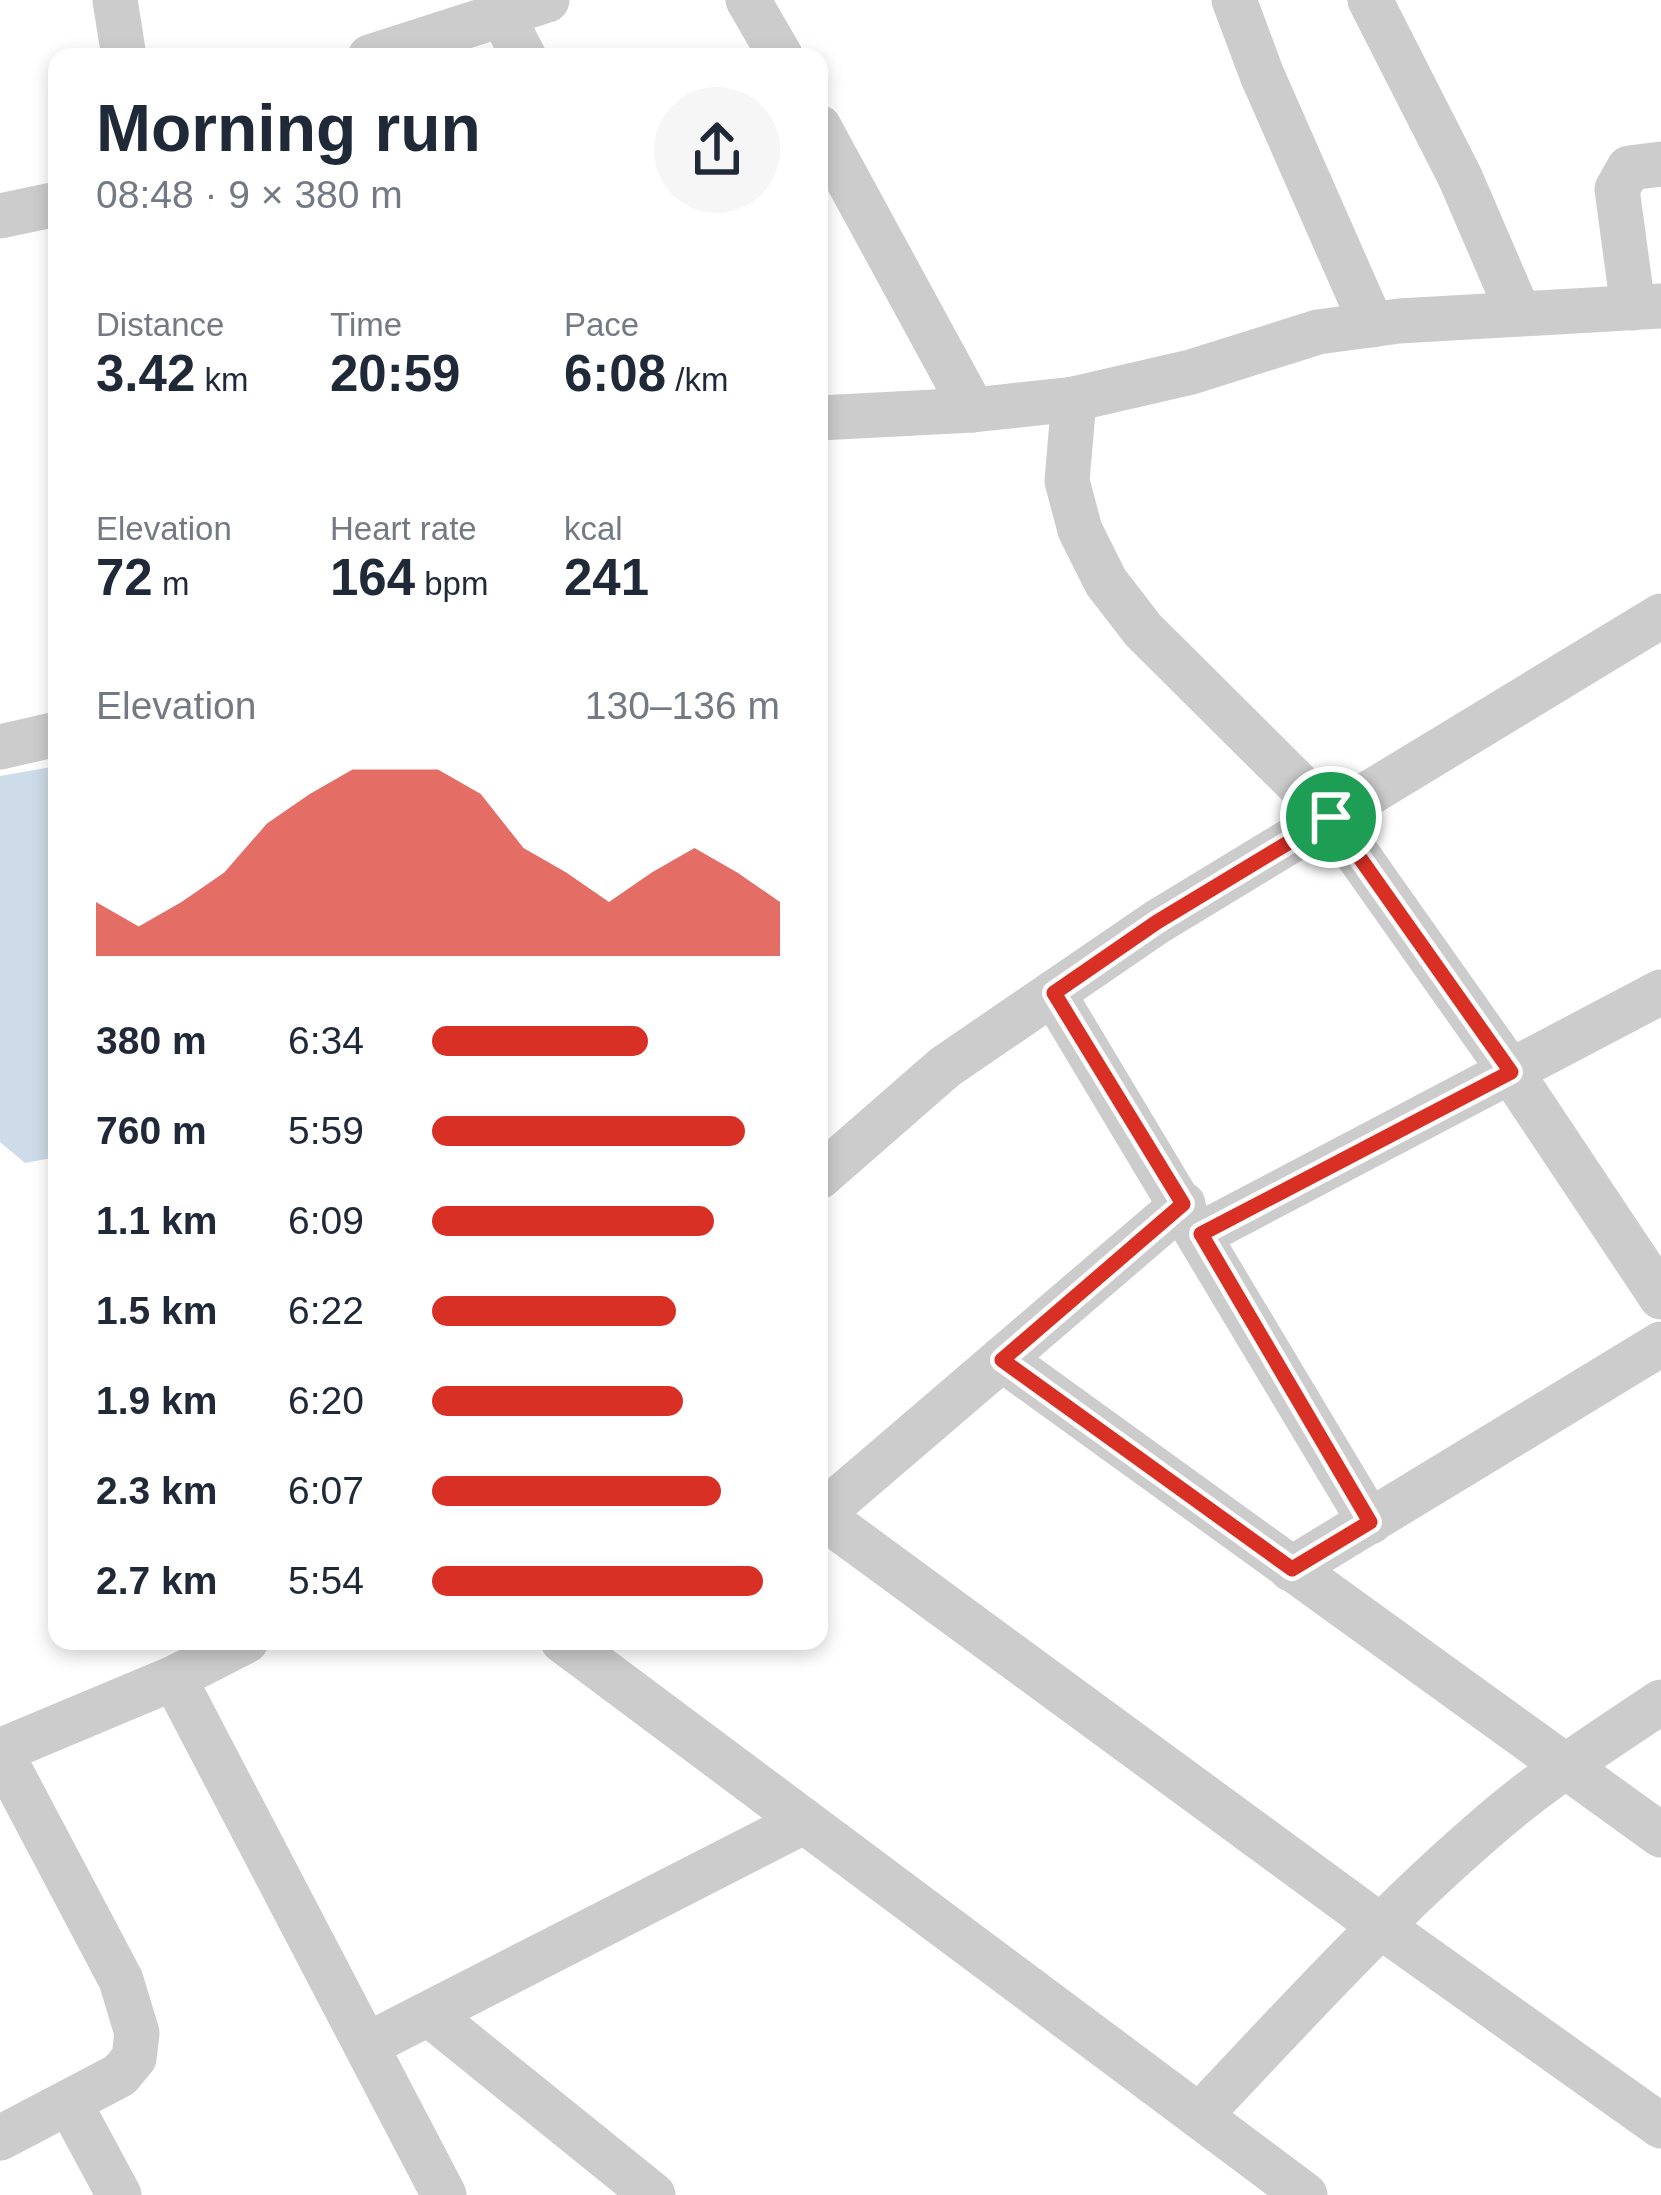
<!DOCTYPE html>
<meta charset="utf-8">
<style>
:root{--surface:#fff;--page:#f6f6f7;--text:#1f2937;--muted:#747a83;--accent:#d93025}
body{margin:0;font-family:Arial,sans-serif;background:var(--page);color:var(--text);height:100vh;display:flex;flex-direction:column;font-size:45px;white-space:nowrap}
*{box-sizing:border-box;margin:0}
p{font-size:39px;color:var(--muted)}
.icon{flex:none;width:66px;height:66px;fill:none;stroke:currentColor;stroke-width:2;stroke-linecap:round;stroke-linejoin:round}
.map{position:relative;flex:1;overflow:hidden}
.details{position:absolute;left:48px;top:48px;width:780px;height:1602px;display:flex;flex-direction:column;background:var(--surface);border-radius:24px;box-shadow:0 6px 18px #0003}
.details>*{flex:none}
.pin{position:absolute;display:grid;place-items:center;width:102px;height:102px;color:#fff;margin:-51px;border:6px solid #fff;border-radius:50%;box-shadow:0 3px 12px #0007}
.round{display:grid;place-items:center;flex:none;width:126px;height:126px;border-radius:63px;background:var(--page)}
.overview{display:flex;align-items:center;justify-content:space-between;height:204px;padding:0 48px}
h1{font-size:66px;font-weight:800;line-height:90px}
.metrics{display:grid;grid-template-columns:repeat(3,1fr);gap:18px;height:204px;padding:12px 48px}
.metrics div{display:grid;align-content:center}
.metrics b{font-size:51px;font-weight:800}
.metrics small{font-size:33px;font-weight:400}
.metrics p{font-size:33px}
.chart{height:336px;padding:24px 48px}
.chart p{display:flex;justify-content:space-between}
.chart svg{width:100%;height:216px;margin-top:12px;fill:var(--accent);opacity:.7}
ul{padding:0 48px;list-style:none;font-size:39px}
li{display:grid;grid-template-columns:192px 144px 1fr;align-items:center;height:90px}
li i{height:30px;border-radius:15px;background:var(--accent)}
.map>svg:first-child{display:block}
</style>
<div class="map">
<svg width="1661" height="2195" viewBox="0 0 1661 2195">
<rect width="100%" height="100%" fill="#fff"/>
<polygon fill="#cddce8" points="57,766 57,1157 25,1163 0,1142 0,776"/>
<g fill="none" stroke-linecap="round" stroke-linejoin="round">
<g stroke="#ccc" stroke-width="45">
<polyline points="115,0 124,57"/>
<polyline points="748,0 781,57"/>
<polyline points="1234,0 1262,75 1372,325"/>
<polyline points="1370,0 1460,177 1519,314"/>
<polyline points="503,17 524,57"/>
<polyline points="370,57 547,0"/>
<polyline points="819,127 973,410"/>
<polyline points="0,216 57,204"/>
<polyline points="1633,308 1617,189 1629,168 1661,164"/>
<polyline points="1074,399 1067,481 1080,530 1106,582 1143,630 1331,817 1511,1072 1661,1297"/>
<polyline points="819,418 973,410 1074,399 1191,372 1318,332 1399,321 1661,306"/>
<polyline points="0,747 57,734"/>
<polyline points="1053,993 1370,1522"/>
<polyline points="819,1177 945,1067 1157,922 1661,616"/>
<polyline points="1201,1234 1661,992"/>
<polyline points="1002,1359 1661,1835"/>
<polyline points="819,1514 1379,1925 1661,2126"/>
<polyline points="820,1515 1183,1204"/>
<polyline points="1291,1569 1661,1344"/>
<polyline points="563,1641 1305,2195"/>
<polyline points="174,1678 444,2195"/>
<polyline points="0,1751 174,1678 246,1641"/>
<polyline points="429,2014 653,2195"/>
<polyline points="367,2045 803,1822"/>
<polyline points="70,2104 119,2195"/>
<path d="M1199 2116C1291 2019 1381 1919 1483 1831 1538 1782 1600 1743 1661 1702"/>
<polyline points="0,2138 120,2075 134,2058 137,2033 121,1980 0,1751"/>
</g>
</g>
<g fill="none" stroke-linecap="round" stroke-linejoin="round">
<g stroke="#fff" stroke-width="24">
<polygon id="route" points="1331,817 1511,1072 1201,1234 1370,1522 1292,1569 1002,1360 1183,1204 1054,993 1157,922"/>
</g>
<use href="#route" stroke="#d93025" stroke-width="15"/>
</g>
</svg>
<div class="pin" style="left:1331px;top:817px;background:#1e9e55"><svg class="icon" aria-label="arrive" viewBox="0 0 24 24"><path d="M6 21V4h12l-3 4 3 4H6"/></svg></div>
<section class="details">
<div class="overview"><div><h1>Morning run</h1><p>08:48 · 9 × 380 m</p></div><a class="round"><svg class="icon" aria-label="share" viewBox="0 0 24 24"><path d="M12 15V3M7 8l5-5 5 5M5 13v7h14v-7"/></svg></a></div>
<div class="metrics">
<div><p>Distance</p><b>3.42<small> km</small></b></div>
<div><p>Time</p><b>20:59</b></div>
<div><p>Pace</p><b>6:08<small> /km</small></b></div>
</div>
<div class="metrics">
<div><p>Elevation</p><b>72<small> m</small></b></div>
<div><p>Heart rate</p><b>164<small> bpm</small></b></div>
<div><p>kcal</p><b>241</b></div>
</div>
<div class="chart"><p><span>Elevation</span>130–136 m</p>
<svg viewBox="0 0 160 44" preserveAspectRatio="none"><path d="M0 44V33L10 38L20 33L30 27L40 17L50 11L60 6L70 6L80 6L90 11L100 22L110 27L120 33L130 27L140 22L150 27L160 33V44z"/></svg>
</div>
<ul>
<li><b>380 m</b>6:34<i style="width:62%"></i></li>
<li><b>760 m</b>5:59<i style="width:90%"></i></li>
<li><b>1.1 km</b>6:09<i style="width:81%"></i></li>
<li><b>1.5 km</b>6:22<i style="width:70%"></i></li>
<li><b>1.9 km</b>6:20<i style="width:72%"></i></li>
<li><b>2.3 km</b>6:07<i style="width:83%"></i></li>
<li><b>2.7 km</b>5:54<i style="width:95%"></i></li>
</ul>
</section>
</div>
